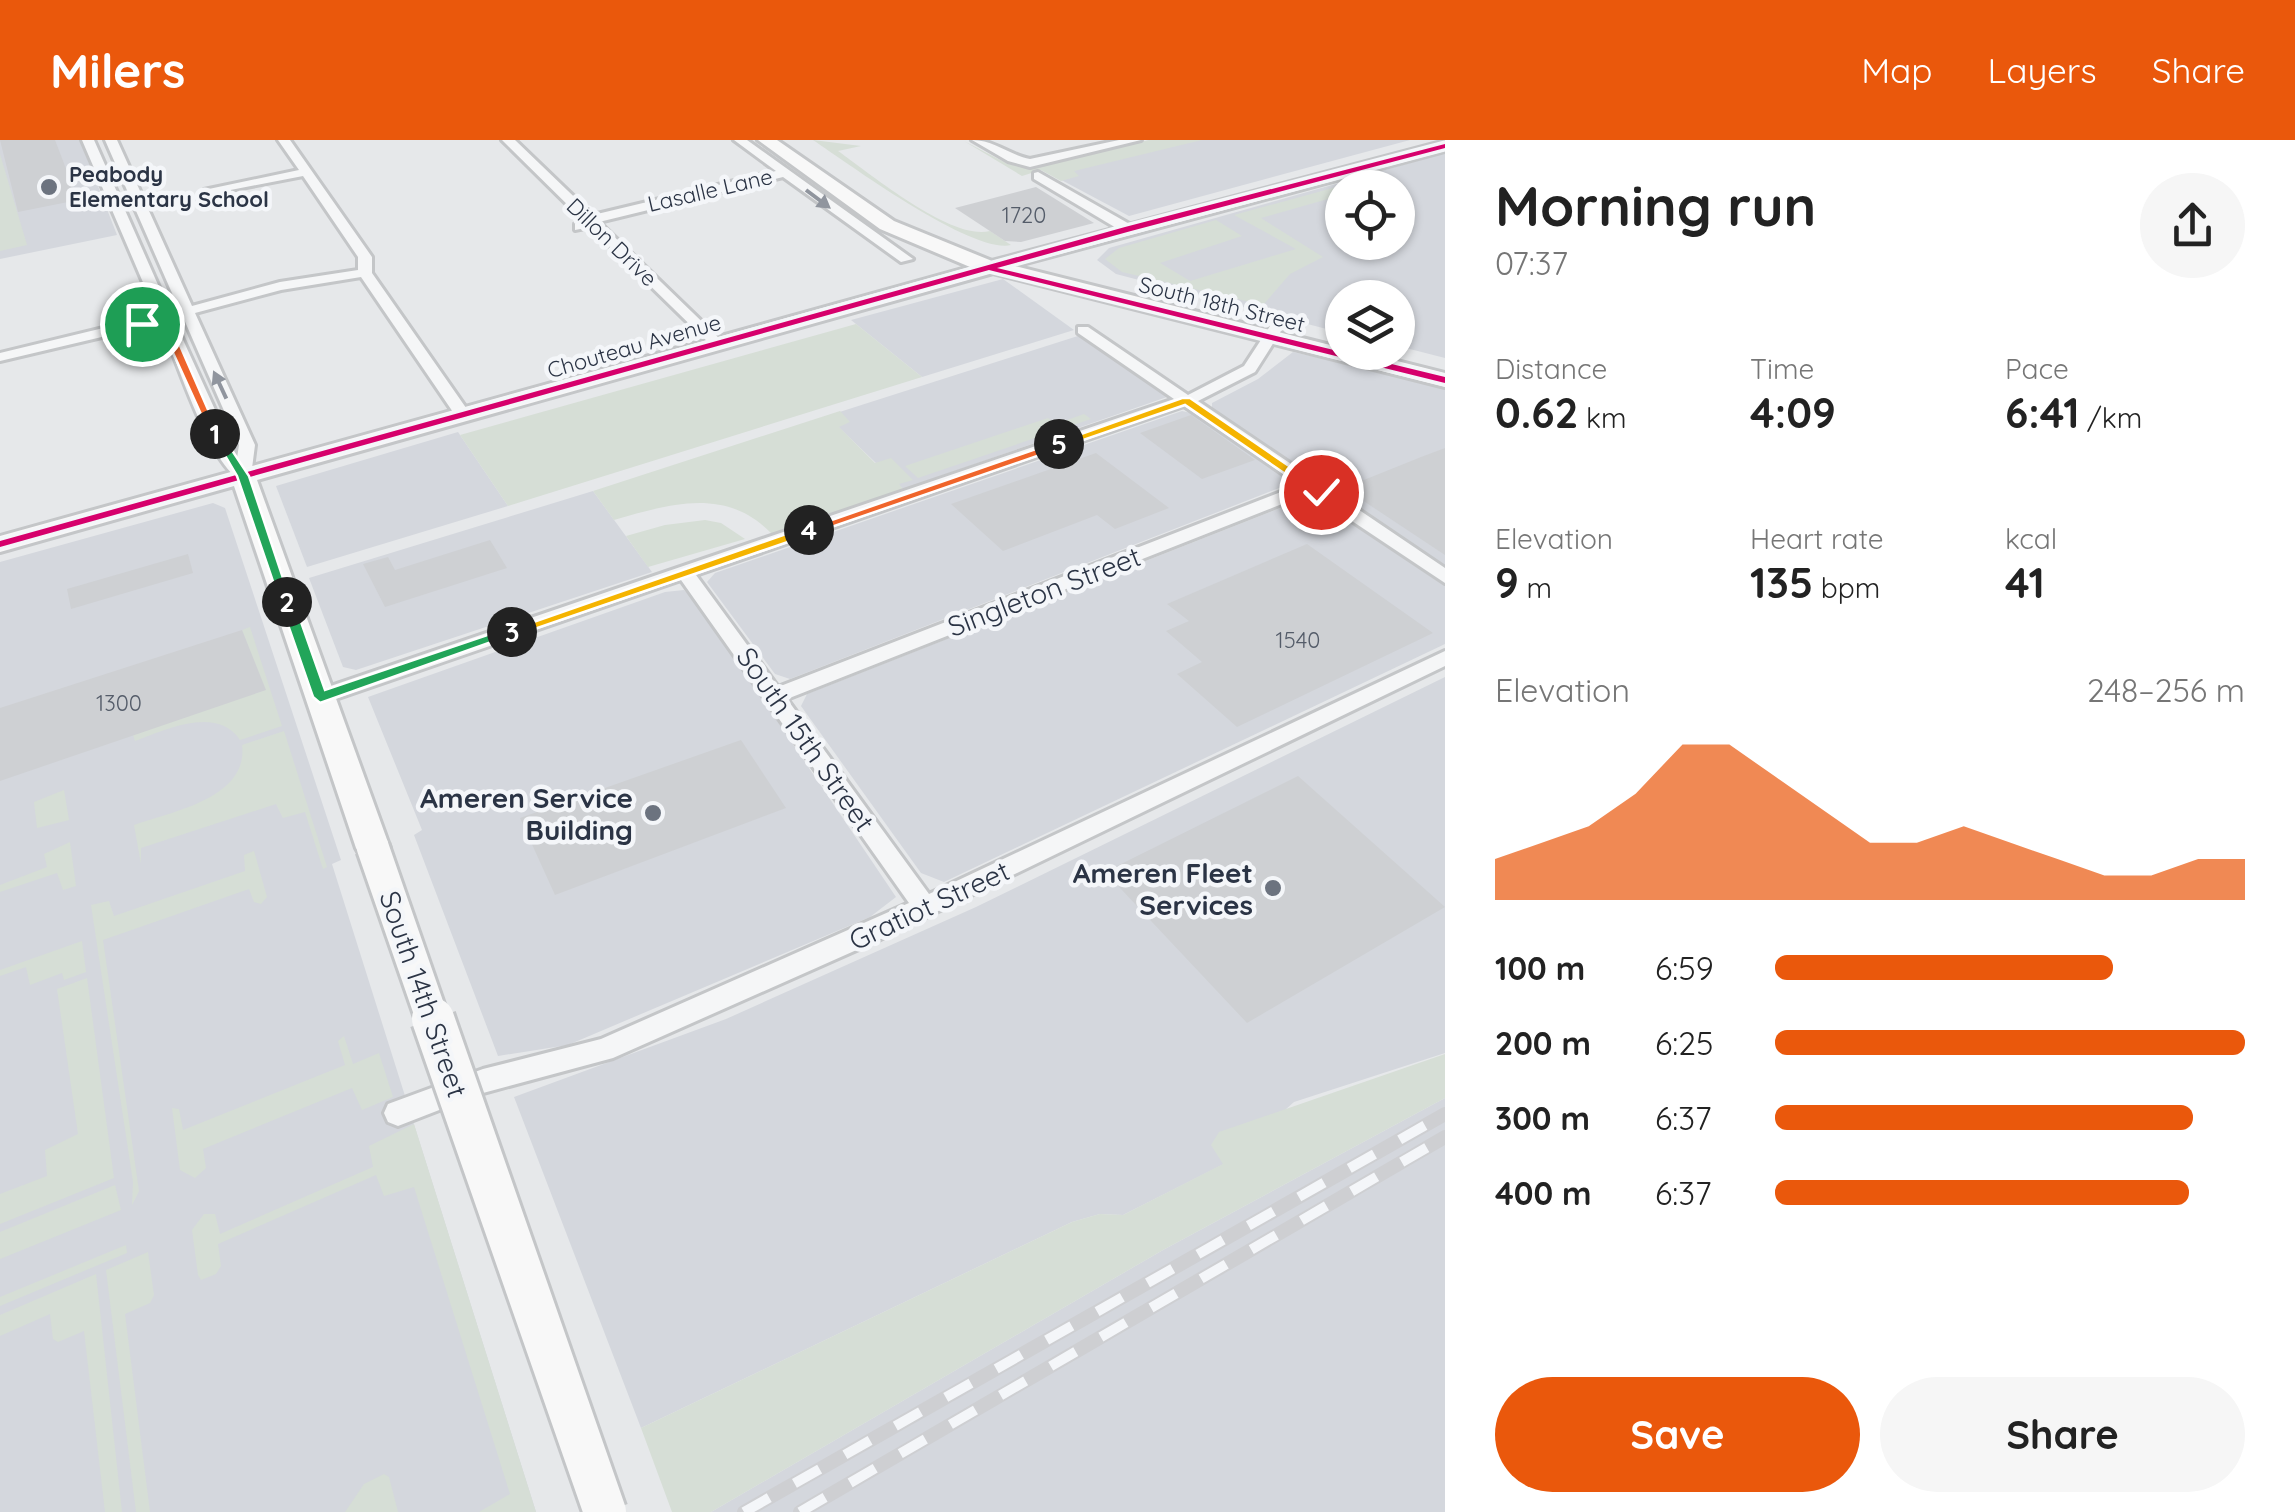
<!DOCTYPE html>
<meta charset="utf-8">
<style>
:root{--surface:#fff;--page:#f6f6f6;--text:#222;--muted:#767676;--accent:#ea580c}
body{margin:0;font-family:Quicksand,sans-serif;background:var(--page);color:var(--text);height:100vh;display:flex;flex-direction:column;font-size:38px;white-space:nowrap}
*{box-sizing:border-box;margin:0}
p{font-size:32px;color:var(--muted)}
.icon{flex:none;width:55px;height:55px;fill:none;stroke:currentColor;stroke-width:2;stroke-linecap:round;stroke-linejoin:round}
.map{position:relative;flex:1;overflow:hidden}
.drawer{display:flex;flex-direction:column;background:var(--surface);width:850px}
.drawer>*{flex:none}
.buttons{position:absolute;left:1325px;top:30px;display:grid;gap:20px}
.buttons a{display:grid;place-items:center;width:90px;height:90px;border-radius:50%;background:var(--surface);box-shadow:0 2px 8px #0004;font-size:50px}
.pin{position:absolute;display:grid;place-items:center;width:85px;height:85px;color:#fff;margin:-42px;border:5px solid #fff;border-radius:50%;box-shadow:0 2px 10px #0007}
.km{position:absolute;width:50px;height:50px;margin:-25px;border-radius:50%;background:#222;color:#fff;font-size:28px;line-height:50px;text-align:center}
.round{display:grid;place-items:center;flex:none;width:105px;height:105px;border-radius:52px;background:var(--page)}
.headline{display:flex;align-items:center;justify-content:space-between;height:170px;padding:0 50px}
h1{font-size:55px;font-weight:700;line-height:75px}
.figures{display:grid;grid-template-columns:repeat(3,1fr);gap:15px;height:170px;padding:10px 50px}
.figures div{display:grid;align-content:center}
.figures b{font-size:42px;font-weight:700}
.figures small{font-size:28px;font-weight:400}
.figures p{font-size:28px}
.chart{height:280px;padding:20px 50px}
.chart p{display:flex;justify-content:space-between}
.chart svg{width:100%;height:180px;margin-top:10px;fill:var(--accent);opacity:.7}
.primary-button{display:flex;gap:20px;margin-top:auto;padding:20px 50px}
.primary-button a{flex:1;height:115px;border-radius:60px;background:var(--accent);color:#fff;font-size:40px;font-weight:700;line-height:115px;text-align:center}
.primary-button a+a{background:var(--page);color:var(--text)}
ul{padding:0 50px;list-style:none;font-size:32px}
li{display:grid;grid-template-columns:160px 120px 1fr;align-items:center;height:75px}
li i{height:25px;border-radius:12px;background:var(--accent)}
header{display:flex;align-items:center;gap:60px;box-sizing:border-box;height:140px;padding:0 50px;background:var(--accent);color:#fff}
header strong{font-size:48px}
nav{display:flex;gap:55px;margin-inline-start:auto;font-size:35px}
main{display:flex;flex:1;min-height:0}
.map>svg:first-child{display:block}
</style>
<header>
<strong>Milers</strong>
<nav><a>Map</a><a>Layers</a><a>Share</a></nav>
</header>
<main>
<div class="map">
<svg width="1445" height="1372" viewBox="0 0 1445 1372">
<rect width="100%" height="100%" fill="#e6e8ea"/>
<g fill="#d4d7dd" fill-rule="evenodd">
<polygon points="0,0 80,0 117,95 0,119"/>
<polygon points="1150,0 1410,0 1129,76 1037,27"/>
<path d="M1445 13V218L1398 206V158H1342V193L1116 134 1097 120 1109 108ZM1342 48H1398V102H1342Z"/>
<polygon points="1003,139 1074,190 922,237 851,180"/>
<polygon points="1081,195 1167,257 903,349 827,276"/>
<polygon points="1293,212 1445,246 1445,426 1212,269 1212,263 1258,239"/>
<polygon points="1182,271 1196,274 1292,343 790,539 775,534 707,442 715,433"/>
<polygon points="458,292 508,366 307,427 276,346"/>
<polygon points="593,351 652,432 356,530 343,527 309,438"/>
<polygon points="1311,356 1445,446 1445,504 944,742 921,733 801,566 807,554"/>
<polygon points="213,363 225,368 341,720 332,724 536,1372 0,1372 0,422"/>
<polygon points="684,450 697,462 896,757 870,777 568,905 498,916 414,695 422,690 368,557 665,452"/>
<polygon points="1445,537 1445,913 1294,962 1224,1024 1123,1075 1100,1074 1072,1082 641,1288 514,957 726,879 976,767"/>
<polygon points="1445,958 1445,1372 711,1372 1163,1110"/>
</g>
<g fill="#d6ded6">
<path d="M813 0 861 6 838 11C871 34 951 101 990 91L1011 105C972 114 853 27 813 0Z"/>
<polygon points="1150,0 1202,0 1074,31 1079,36 1061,41 1041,30 1022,36 964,1 1008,24 1031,26"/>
<polygon points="0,14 27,105 0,111"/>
<polygon points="1340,46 1342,55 1261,78 1323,117 1290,134 1263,165 1122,132 1105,119 1119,108 1216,80 1242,96 1160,123 1190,141 1296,109 1234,75"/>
<polygon points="856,184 922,237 508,366 460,295"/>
<path d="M840 271 850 282 839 287 875 323 891 318 913 340 899 344 903 349 772 394C726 346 670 364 614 380L593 351Z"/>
<polygon points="1084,274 1091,279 918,338 905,326 1048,278 1056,284"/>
<polygon points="705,380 721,383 745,399 648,427 626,396 665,385"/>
<path d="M250 487 282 586 240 600C217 565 165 590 135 601L133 595 265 550 242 490Z"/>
<path d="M284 591 327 727 323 729 305 672 283 678 276 664 141 708V724L134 685C171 672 249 658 242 605Z"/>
<polygon points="64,650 69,680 37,688 34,662"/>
<polygon points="70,702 76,746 63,750 57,733 0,752 0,745 47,727 44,714"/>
<polygon points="254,711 267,757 261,764 254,762 249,749 103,800 139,1051 132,1065 133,1042 91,765 109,761 114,776 245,731 244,715"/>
<polygon points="82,801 86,832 64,840 62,833 30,845 26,827 0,836 0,830"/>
<polygon points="87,838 114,1038 0,1084 0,1054 47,1036 45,1010 78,994 57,849"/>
<polygon points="344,896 353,924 379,913 393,957 362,970 352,948 203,1009 206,1028 195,1038 180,1030 172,968 179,969 183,990 345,925 338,901"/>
<polygon points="1445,914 1445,958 1163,1110 711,1372 672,1372 641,1288 1072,1082 1100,1074 1123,1075 1223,1024 1211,1005 1219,992"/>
<polygon points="414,984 536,1372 479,1372 510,1354 414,1047 384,1056 376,1035 218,1104 221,1126 216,1134 201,1140 198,1135 192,1090 204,1074 215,1074 220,1094 373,1027 369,1006"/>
<polygon points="115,1045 121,1070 0,1119 0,1092"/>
<polygon points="126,1105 127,1113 0,1166 0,1157"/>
<polygon points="148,1112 154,1155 150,1163 125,1174 150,1372 136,1372 106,1130"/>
<polygon points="96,1134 122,1372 105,1372 84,1191 58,1202 53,1199 50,1174 0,1196 0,1175"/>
<polygon points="384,1334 389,1337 398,1372 345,1372 364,1344"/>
</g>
<g fill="#ced0d3">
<polygon points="0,0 55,0 78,60 18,72"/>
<polygon points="1036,47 1094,83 1021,102 1005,101 955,68"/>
<polygon points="1191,275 1255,320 1202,339 1140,293"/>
<polygon points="1445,308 1445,415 1344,348 1421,317"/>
<polygon points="1096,313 1169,368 1115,389 1097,375 1003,411 951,364"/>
<polygon points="490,400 507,428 385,467 363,424 388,417 395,430"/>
<polygon points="1307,404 1433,493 1237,587 1177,534 1202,522 1166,491 1189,481 1167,464"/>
<polygon points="188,414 193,433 71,469 67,449"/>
<polygon points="242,490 266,550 0,641 0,568"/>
<polygon points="741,600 786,668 555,755 520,678"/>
<polygon points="1298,636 1445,767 1247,883 1105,732"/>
</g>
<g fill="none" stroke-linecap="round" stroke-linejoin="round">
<g stroke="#c4c6c8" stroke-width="6">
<g id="street">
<path d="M82 0H94L170 172 179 169 105 0H117L192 166 280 142 358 130V117L303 36 210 54 204 50 299 30 278 0H290L372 117V133L471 275 469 278H457L361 137 281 150 195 173 255 305 251 336 243 341C210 328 176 218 161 183L0 221V213L157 175ZM183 177 239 305 237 318 174 180Z"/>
<polygon points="502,0 515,0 593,75 776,31 734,0 747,0 913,119 901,122 783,37 599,82 724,203 712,206 590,87 575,90 575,84 583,80"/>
<path d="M972 0C994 0 1009 15 1030 19L1119 0H1141L1030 27 1008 21Z"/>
<polygon points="1038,32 1133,86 1134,89 1123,92 1034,39 1034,33"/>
<path d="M1274 180 1286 183 1255 232 1198 261 1445 428V443L1310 353 787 559 929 754 1445 511V526L870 804 613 918 483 953 398 986 388 982 384 973 388 964 483 929 601 899 909 763 681 440 327 562H313L310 557 313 552 1174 259 1078 193V187H1088L1188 255 1244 226ZM1184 266 1299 345 778 547 696 435Z"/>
</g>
</g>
<g stroke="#c4c6c8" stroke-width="6">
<polygon id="secondary" points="758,0 777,0 894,81 992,121 1445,1 1445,11 1015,126 1342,208 1342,212 1361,212 1445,233 1445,247 993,133 257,340 390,708 385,717 373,721 361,717 356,708 234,346 0,412 0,396 970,127 880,89"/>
</g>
<use href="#street" fill="#f5f6f7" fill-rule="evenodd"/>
<use href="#secondary" fill="#f8f8f8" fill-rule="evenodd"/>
<g stroke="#cecfd2" stroke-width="14">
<g id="rail">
<polyline points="744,1372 1445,974"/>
<polyline points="800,1372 1445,997"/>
</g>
</g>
<use href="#rail" stroke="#f4f6f9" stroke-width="10" stroke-dasharray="29" stroke-linecap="butt"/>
<g stroke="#c4c6c8" stroke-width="38" stroke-linecap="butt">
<polyline id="secondary-bridge-far1" points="373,708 433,881"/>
</g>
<g stroke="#c4c6c8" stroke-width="48" stroke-linecap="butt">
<polyline id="secondary-bridge" points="433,879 605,1372"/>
</g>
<use href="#secondary-bridge-far1" stroke="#f8f8f8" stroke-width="32"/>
<use href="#secondary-bridge" stroke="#f8f8f8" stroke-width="42"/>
<g stroke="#f4f6f9" stroke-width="7">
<polygon id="cycleway" points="1445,4 1445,8 1131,91 997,128 1445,237 1445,243 989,130 0,407 0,401 1125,87"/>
</g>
<use href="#cycleway" fill="#d6006c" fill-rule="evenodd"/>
</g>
<defs><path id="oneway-solid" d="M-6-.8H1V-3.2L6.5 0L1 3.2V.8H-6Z" transform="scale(2.5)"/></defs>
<g fill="#90959e">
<use href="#oneway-solid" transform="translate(818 59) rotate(37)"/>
<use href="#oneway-solid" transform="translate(220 245) rotate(-115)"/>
</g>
<polygon fill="#f0652b" stroke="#fff" stroke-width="2.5" points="159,176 168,178 220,297 210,294 159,182 142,187 137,184"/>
<polygon fill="#22a559" stroke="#fff" stroke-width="2.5" points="211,292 220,292 249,336 292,465 280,462 237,336"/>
<polygon fill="#22a559" stroke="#fff" stroke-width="2.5" points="287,458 294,462 325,550 508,488 519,492 320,563 313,557 280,462"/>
<polygon fill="#f5b400" stroke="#fff" stroke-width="2.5" points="809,386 814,393 517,495 505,492"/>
<polygon fill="#f0652b" stroke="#fff" stroke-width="2.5" points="1059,301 1063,307 814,393 803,390"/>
<polygon fill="#f5b400" stroke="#fff" stroke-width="2.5" points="1182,258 1190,258 1327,352 1316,355 1185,265 1063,307 1053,304"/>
<g fill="#6c737f" stroke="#f4f6f9" stroke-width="4">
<circle cx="49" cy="47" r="10"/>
<circle cx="653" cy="673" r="10"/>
<circle cx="1273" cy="748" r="10"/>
</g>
<g text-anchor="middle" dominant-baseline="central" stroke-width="9" stroke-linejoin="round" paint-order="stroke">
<g font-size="22" font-weight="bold" fill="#2b3445" stroke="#f4f6f9" text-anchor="start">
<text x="69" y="34">Peabody<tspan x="69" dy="25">Elementary School</tspan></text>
</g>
<g font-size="22" fill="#2b3445" stroke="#f4f6f9">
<text transform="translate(710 50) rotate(-13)">Lasalle Lane</text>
<text transform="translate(612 102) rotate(44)">Dillon Drive</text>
<text transform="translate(1222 164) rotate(14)">South 18th Street</text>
<text transform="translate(634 206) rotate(-16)">Chouteau Avenue</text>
</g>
<g font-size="22" fill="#545c69">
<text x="1024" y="75">1720</text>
<text x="1298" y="500">1540</text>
<text x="119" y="563">1300</text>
</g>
<g font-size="28" fill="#2b3445" stroke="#f4f6f9">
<text transform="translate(1044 451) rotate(-21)">Singleton Street</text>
<text transform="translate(806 599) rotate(55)">South 15th Street</text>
<text transform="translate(929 765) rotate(-25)">Gratiot Street</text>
<text transform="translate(424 854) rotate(71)">South 14th Street</text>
</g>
<g font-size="28" font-weight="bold" fill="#2b3445" stroke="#f4f6f9" text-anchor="end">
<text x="633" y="657">Ameren Service<tspan x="633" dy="32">Building</tspan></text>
<text x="1253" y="732">Ameren Fleet<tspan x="1253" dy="32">Services</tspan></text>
</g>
</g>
</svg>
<div class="buttons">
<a><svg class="icon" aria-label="locate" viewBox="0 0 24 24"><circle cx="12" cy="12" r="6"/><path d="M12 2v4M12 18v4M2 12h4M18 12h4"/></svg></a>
<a><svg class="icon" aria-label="layers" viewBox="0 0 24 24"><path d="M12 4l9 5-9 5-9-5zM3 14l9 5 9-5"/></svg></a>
</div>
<div class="pin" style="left:142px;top:184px;background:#1e9e55"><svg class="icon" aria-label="arrive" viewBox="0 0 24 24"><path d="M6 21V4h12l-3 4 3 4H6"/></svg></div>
<div class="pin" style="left:1321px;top:352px;background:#d93025"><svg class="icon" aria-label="check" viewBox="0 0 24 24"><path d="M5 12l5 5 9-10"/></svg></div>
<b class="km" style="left:215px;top:294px">1</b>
<b class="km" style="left:287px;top:462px">2</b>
<b class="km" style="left:512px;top:492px">3</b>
<b class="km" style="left:809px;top:390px">4</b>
<b class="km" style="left:1059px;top:304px">5</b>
</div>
<section class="drawer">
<div class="headline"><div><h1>Morning run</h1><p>07:37</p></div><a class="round"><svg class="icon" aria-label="share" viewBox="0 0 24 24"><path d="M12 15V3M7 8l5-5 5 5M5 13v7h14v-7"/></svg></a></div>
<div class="figures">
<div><p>Distance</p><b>0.62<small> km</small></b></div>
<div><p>Time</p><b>4:09</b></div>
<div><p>Pace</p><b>6:41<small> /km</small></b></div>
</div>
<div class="figures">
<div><p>Elevation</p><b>9<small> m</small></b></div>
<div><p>Heart rate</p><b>135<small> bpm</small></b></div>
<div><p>kcal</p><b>41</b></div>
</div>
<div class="chart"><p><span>Elevation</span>248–256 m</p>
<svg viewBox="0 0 160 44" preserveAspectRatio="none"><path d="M0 44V34L10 30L20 26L30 18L40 6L50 6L60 14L70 22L80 30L90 30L100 26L110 30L120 34L130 38L140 38L150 34L160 34V44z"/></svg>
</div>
<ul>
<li><b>100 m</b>6:59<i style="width:72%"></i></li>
<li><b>200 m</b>6:25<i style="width:100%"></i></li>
<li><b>300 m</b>6:37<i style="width:89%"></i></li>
<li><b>400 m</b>6:37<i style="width:88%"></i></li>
</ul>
<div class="primary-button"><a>Save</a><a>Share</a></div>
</section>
</main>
